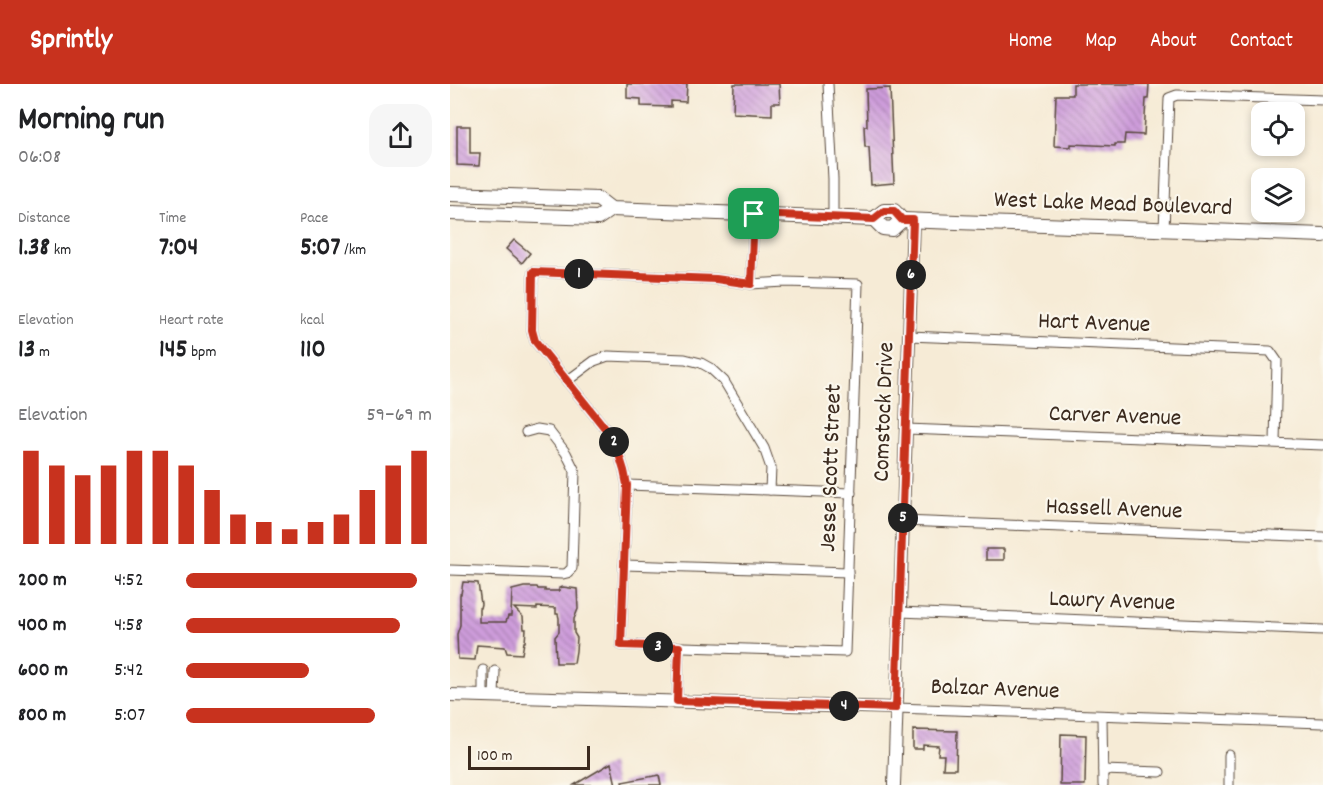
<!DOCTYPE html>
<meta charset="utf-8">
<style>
:root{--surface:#fff;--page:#f6f6f6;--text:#202124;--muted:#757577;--accent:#c8321e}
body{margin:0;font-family:Dekko,sans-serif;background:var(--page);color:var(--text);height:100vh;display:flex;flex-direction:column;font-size:22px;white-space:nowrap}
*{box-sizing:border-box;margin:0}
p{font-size:20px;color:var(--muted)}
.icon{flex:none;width:33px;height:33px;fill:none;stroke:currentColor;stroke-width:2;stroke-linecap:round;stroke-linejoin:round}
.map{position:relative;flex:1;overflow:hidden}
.drawer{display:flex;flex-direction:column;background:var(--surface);width:450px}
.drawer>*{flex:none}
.tools{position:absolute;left:801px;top:18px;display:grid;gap:12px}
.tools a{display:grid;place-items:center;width:54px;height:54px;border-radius:12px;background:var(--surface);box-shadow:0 3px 9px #0003;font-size:30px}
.scale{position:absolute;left:18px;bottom:15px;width:122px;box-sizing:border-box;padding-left:6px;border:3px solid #3b2a1e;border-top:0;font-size:16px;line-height:21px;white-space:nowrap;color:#3b2a1e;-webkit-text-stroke:4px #fbf7ec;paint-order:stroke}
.pin{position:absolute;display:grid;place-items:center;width:51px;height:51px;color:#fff;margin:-26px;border-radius:12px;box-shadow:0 3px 9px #0006}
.km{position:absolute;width:30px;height:30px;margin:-15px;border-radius:50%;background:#222;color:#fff;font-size:16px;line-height:30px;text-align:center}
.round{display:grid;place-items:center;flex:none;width:63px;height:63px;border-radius:18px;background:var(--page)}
.head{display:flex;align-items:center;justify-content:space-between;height:102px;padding:0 18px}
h1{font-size:33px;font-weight:800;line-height:45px}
.stats{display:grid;grid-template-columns:repeat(3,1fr);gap:9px;height:102px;padding:6px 18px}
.stats div{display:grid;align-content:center}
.stats b{font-size:26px;font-weight:800}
.stats small{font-size:16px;font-weight:400}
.stats p{font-size:16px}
.chart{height:168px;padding:12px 18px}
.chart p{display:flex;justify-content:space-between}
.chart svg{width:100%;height:108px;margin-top:6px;stroke:var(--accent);stroke-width:6}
ul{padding:0 18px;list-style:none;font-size:20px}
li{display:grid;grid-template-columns:96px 72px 1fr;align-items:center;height:45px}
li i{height:15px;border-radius:8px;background:var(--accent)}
header{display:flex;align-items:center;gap:36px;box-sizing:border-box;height:84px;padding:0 30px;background:var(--accent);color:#fff}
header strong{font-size:28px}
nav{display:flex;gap:33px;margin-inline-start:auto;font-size:21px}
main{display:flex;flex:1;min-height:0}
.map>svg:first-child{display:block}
</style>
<header>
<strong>Sprintly</strong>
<nav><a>Home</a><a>Map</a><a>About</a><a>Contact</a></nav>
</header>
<main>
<section class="drawer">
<div class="head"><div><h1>Morning run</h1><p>06:08</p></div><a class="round"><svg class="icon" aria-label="share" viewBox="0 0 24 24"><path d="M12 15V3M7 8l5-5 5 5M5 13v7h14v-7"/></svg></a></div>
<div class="stats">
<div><p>Distance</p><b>1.38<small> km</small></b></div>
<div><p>Time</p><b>7:04</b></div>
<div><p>Pace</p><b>5:07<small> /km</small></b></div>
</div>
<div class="stats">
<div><p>Elevation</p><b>13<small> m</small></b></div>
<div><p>Heart rate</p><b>145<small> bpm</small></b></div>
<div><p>kcal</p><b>110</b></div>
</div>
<div class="chart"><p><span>Elevation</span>59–69 m</p>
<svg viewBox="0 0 160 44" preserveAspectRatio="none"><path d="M5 44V6M15 44V12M25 44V16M35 44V12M45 44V6M55 44V6M65 44V12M75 44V22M85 44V32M95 44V35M105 44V38M115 44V35M125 44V32M135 44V22M145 44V12M155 44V6"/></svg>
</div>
<ul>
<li><b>200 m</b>4:52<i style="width:94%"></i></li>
<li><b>400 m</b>4:58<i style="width:87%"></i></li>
<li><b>600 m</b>5:42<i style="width:50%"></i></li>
<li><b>800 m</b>5:07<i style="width:77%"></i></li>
</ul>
</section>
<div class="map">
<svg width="873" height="701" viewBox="0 0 873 701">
<defs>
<pattern id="building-back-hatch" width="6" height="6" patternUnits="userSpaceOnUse" patternTransform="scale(1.5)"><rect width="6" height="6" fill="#ce9cdb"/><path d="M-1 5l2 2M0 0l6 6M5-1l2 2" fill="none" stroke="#a87fb1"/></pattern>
</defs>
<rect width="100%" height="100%" fill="#fbf7ec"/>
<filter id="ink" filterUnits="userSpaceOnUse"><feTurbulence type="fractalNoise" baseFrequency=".0167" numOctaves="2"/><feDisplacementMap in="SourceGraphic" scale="12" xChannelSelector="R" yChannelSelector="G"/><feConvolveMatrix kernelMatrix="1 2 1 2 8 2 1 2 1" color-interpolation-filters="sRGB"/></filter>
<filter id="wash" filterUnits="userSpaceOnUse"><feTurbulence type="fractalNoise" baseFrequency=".008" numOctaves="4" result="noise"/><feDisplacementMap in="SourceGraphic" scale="24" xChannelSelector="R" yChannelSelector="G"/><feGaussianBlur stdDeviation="1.35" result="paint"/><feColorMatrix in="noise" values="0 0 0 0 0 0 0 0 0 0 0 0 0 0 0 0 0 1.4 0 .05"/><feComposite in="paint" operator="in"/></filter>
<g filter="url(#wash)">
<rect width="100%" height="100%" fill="#f6ebd6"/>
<g id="blocks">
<g fill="url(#building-back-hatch)">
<polygon points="177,0 237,0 236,18 221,17 221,23 191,22 191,15 177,14"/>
<polygon points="284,0 329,0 330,19 322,19 322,31 283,29"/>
<polygon points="623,0 699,0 698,15 696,15 694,51 675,50 674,60 665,60 665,62 621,60 621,63 604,62 606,11 623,11"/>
<polygon points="440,4 444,99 421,101 419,63 415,63 414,42 417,42 416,5"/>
<polygon points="7,42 20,42 20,69 30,69 29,82 7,81"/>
<polygon points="64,156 80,169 72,179 56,165"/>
<rect x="536" y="465" width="18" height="11"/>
<polygon points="13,498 28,499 31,520 30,524 29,524 29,538 56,538 58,532 61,532 62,506 74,503 87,503 88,505 95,505 95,507 109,507 109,504 113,503 127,505 128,525 124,535 124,549 127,554 126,567 124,579 106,579 105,553 109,548 109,534 108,530 106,530 106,524 87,523 87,525 64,524 73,533 74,545 76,545 75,558 74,558 72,570 57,569 55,563 27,561 25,576 8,575 7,550 10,541 10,510 11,510"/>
<polygon points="463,646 507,647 506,685 493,685 494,671 488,671 489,662 473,661 473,665 463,665"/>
<polygon points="611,650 636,651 635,701 610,701"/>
<polygon points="161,679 166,701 124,701"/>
<polygon points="209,691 211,701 173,701 172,698"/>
</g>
</g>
</g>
<g filter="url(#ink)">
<use href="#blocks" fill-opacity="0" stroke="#57473a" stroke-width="1.5"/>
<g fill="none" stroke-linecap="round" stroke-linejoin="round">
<g stroke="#57473a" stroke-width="11">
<g id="street">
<polyline points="378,0 383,95 383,134"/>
<polyline points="714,146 719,14 727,11 873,16"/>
<path d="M83 188 266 195 301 200 335 198 408 200 395 568 171 561 177 401C174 382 168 365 158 348L85 257 82 246Z"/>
<polyline points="301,200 304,131"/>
<polyline points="459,252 820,267 827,277 825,358"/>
<polyline points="117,297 144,277 158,272 235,275 251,279 260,284 274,297 314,364 321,384 320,406"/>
<polyline points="456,345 873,361"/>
<polyline points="177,401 401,409"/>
<polyline points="453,437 873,453"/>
<polyline points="174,481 398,488"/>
<polyline points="0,486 113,490 117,489 122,484 125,387 116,369 99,347 87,345 76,348"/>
<polyline points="450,528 873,546"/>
<polyline points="33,612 33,586"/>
<polyline points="44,612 45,587"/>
<polyline points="227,617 229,563"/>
<polyline points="446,624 873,639"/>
<polyline points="652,633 653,701"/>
<polyline points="653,686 710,688"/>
<polyline points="779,701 779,671"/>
</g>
</g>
<g stroke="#57473a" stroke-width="14">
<g id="secondary">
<polyline points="0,611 446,624"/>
<polyline points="444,701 463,136"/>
</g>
</g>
<g stroke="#57473a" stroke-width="16">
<g id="primary">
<polyline points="0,110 148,115 161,125 424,135 434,127 444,127 452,136"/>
<polyline points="0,129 148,134 161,125"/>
<polyline points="424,135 433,144 442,145 452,136 873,151"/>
</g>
</g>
<use href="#street" stroke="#fff" stroke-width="9"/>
<use href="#secondary" stroke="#fff" stroke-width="12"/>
<use href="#primary" stroke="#fff" stroke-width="14"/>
</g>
</g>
<g fill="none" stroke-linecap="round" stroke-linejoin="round" filter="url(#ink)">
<g stroke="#fff" stroke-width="12">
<path id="route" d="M434 127H444L452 136H463L446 624 227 617 229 563 171 561 177 401C174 382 168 365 158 348L85 257 82 246 83 188 266 195 301 200 304 130 424 135Z"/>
</g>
<use href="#route" stroke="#c8321e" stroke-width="8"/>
</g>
<g text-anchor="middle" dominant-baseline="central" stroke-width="4.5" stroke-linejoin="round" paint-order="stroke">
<g font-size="24" fill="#3b2a1e" stroke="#fbf7ec">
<text transform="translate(663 121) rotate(2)">West Lake Mead Boulevard</text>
<text transform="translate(644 240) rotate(2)">Hart Avenue</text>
<text transform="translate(435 328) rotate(-88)">Comstock Drive</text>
<text transform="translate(665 333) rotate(2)">Carver Avenue</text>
<text transform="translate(382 384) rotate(-88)">Jesse Scott Street</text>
<text transform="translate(664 426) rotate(2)">Hassell Avenue</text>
<text transform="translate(662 518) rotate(2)">Lawry Avenue</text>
<text transform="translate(545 606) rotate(2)">Balzar Avenue</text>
</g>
</g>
</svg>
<div class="tools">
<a><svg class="icon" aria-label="locate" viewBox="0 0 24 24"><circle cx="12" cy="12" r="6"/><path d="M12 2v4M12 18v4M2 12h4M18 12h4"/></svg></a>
<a><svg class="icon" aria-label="layers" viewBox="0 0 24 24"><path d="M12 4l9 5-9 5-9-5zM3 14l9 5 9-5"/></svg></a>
</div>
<div class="scale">100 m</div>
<div class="pin" style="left:304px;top:130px;background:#1e9e55"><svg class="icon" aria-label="arrive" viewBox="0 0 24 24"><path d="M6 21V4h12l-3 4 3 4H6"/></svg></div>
<b class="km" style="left:129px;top:190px">1</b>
<b class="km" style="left:164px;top:358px">2</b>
<b class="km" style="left:208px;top:563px">3</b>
<b class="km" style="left:394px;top:622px">4</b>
<b class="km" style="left:453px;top:434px">5</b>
<b class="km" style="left:461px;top:191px">6</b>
</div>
</main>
